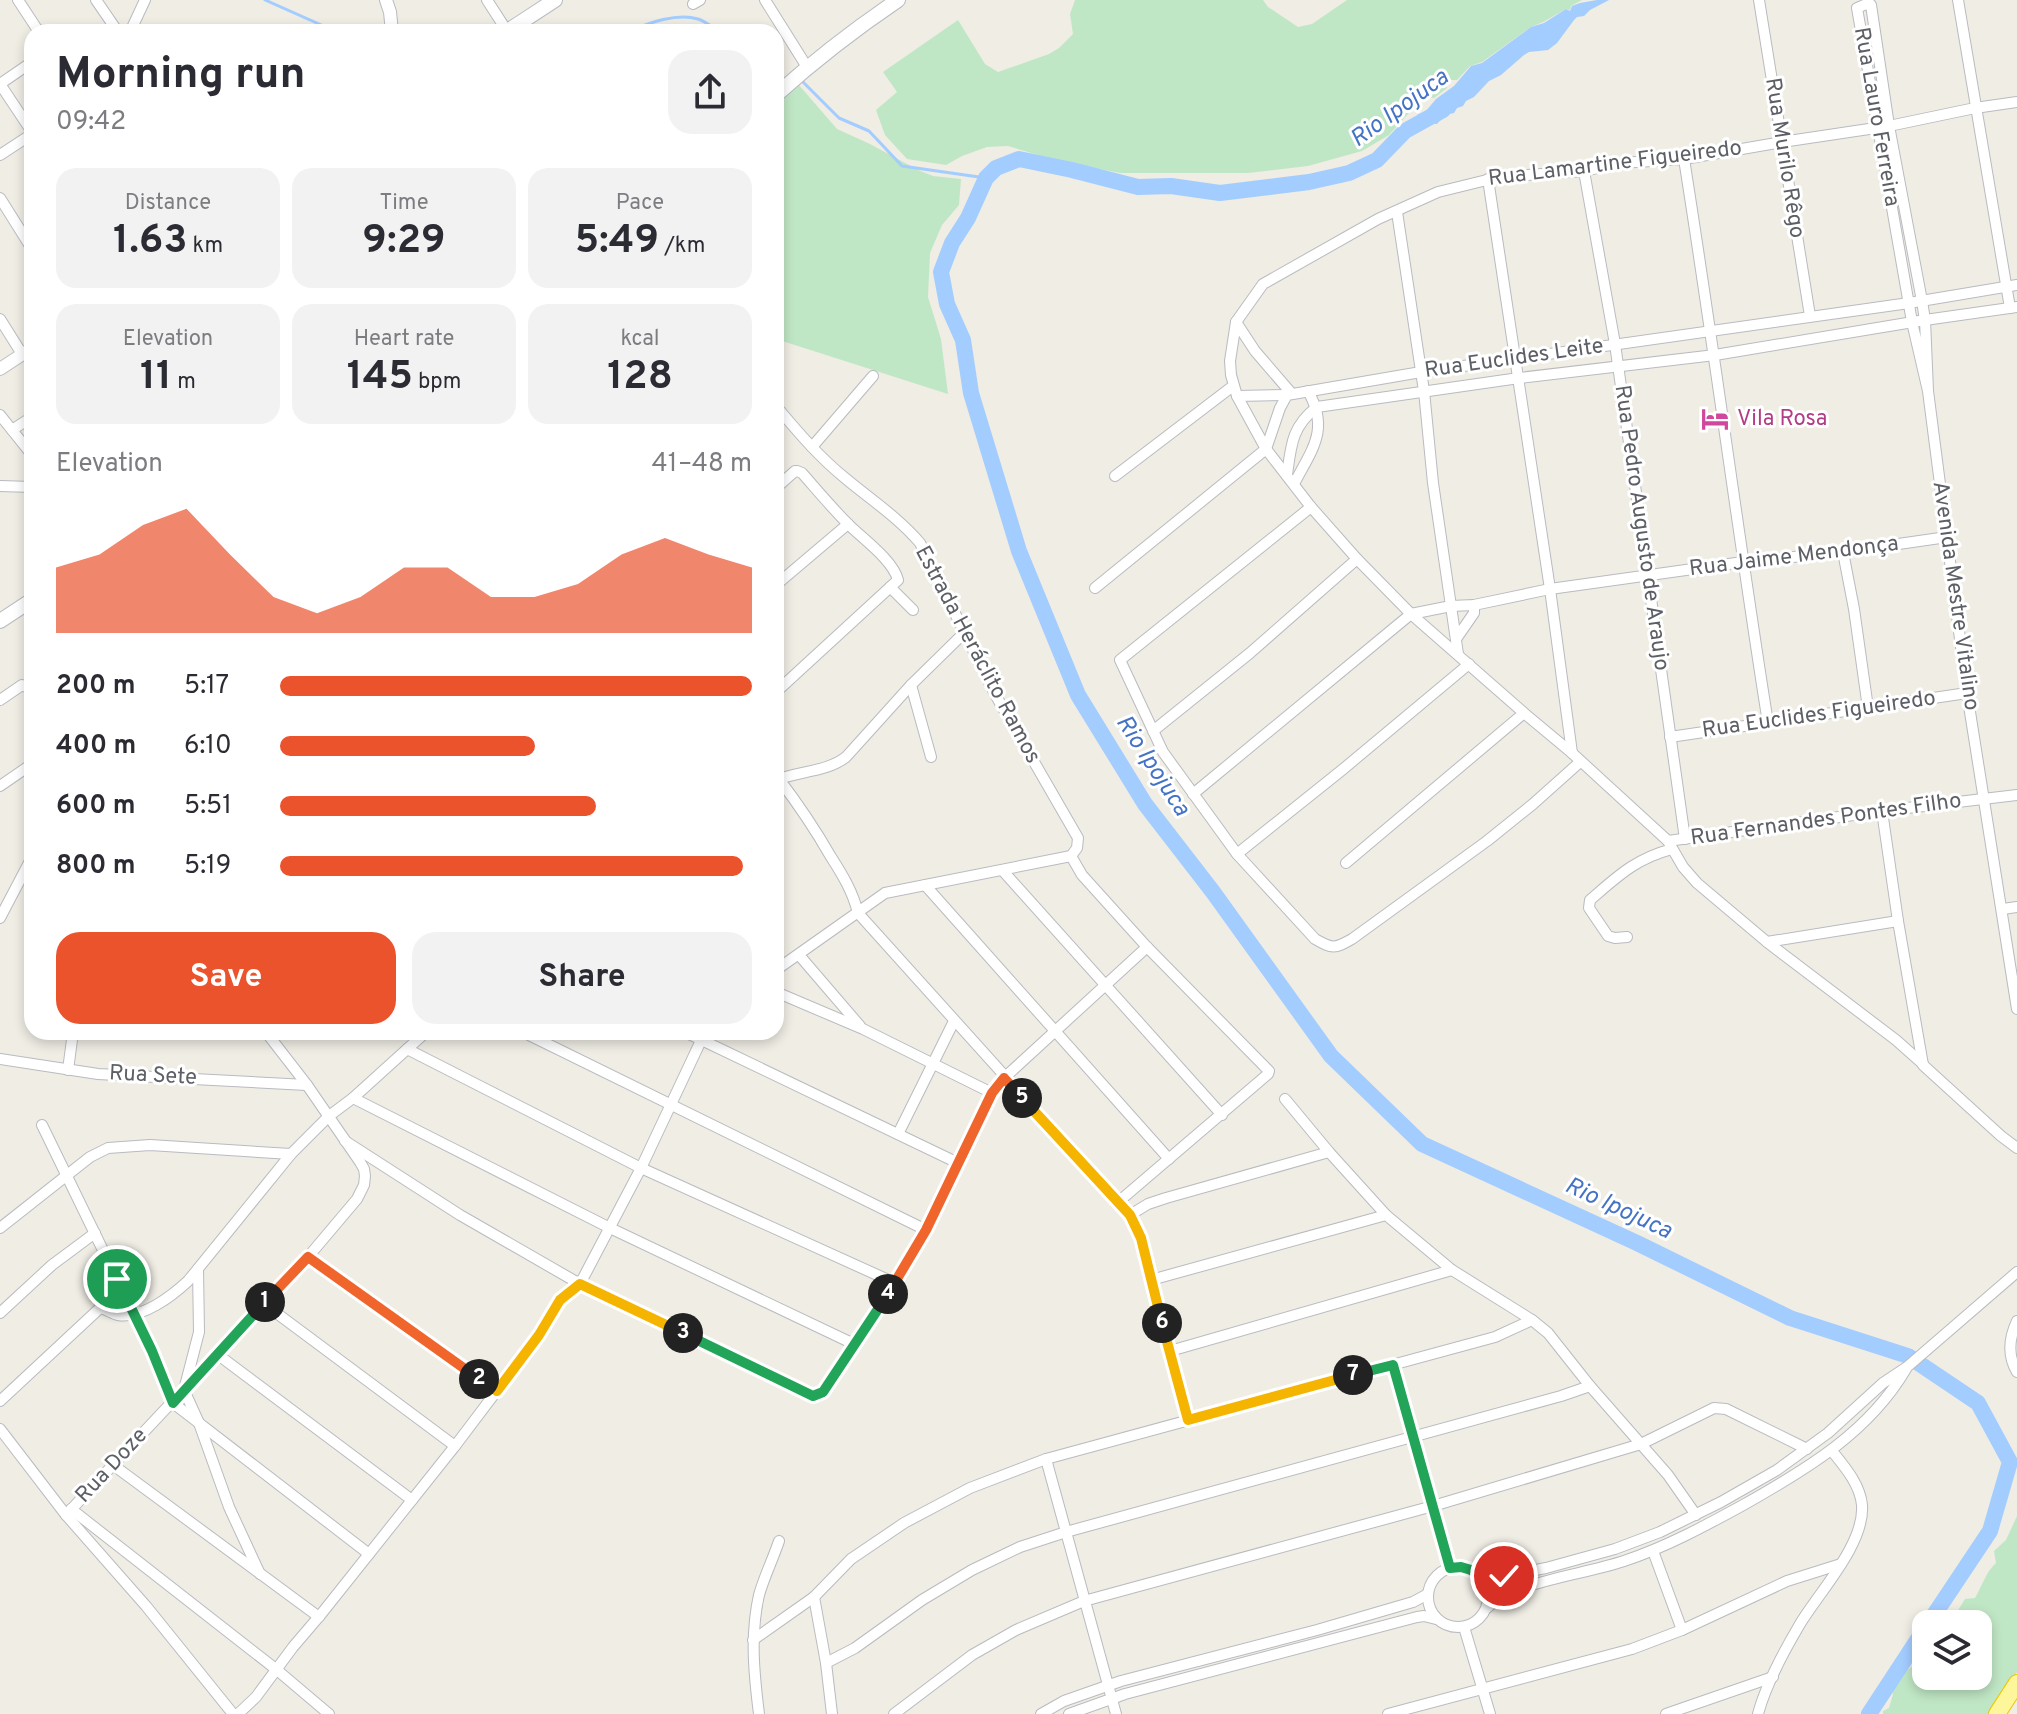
<!DOCTYPE html>
<meta charset="utf-8">
<style>
:root{--surface:#fff;--page:#f2f2f3;--text:#2b2b33;--muted:#7c7c81;--accent:#eb532d}
body{margin:0;font-family:Overpass,sans-serif;background:var(--page);color:var(--text);height:100vh;display:flex;flex-direction:column;font-size:30px;white-space:nowrap}
*{box-sizing:border-box;margin:0}
p{font-size:26px;color:var(--muted)}
.icon{flex:none;width:44px;height:44px;fill:none;stroke:currentColor;stroke-width:2;stroke-linecap:round;stroke-linejoin:round}
.map{position:relative;flex:1;overflow:hidden}
.side{position:absolute;left:24px;top:24px;width:760px;height:1016px;display:flex;flex-direction:column;background:var(--surface);border-radius:24px;box-shadow:0 4px 12px #0003}
.side>*{flex:none}
.buttons{position:absolute;left:1912px;top:1610px;display:grid;gap:16px}
.buttons a{display:grid;place-items:center;width:80px;height:80px;border-radius:16px;background:var(--surface);box-shadow:0 4px 12px #0003;font-size:40px}
.pin{position:absolute;display:grid;place-items:center;width:68px;height:68px;color:#fff;margin:-34px;border:4px solid #fff;border-radius:50%;box-shadow:0 2px 8px #0007}
.km{position:absolute;width:40px;height:40px;margin:-20px;border-radius:50%;background:#222;color:#fff;font-size:22px;line-height:40px;text-align:center}
.round{display:grid;place-items:center;flex:none;width:84px;height:84px;border-radius:24px;background:var(--page)}
.summary{display:flex;align-items:center;justify-content:space-between;height:136px;padding:0 32px}
h1{font-size:44px;font-weight:700;line-height:60px}
.stats{display:grid;grid-template-columns:repeat(3,1fr);gap:12px;height:136px;padding:8px 32px}
.stats div{display:grid;align-content:center;border-radius:20px;background:var(--page);text-align:center}
.stats b{font-size:40px;font-weight:700}
.stats small{font-size:22px;font-weight:400}
.stats p{font-size:22px}
.chart{height:224px;padding:16px 32px}
.chart p{display:flex;justify-content:space-between}
.chart svg{width:100%;height:144px;margin-top:8px;fill:var(--accent);opacity:.7}
.action{display:flex;gap:16px;margin-top:auto;padding:16px 32px}
.action a{flex:1;height:92px;border-radius:24px;background:var(--accent);color:#fff;font-size:32px;font-weight:700;line-height:92px;text-align:center}
.action a+a{background:var(--page);color:var(--text)}
ul{padding:0 32px;list-style:none;font-size:26px}
li{display:grid;grid-template-columns:128px 96px 1fr;align-items:center;height:60px}
li i{height:20px;border-radius:10px;background:var(--accent)}
.map>svg:first-child{display:block}
</style>
<div class="map">
<svg width="2017" height="1714" viewBox="0 0 2017 1714">
<rect width="100%" height="100%" fill="#efede4"/>
<g fill="#c0e7c5">
<polygon points="1075,0 1263,0 1268,7 1298,27 1312,24 1347,0 1582,0 1571,6 1570,10 1566,9 1543,22 1531,27 1482,62 1470,66 1457,80 1446,80 1445,83 1447,88 1434,98 1427,98 1426,94 1389,135 1362,151 1308,166 1248,173 1120,173 1058,161 1008,146 987,147 962,156 946,165 907,159 885,135 876,110 897,92 883,72 958,20 985,64 998,72 1049,54 1059,48 1073,34 1070,14"/>
<polygon points="798,84 837,129 870,144 918,170 933,176 961,179 959,205 942,225 930,253 928,297 941,339 948,394 776,339 776,102"/>
<path d="M2017 1516V1672L1991 1714H1883V1711L1889 1708 1893 1694 1890 1687 1894 1682 1900 1681C1907 1667 1915 1666 1926 1655V1676H1978V1624H1952V1620L1965 1599 1975 1598C1982 1586 1986 1572 1996 1563L1994 1551 2006 1540Z"/>
</g>
<polygon fill="#a3ccff" points="1597,0 1609,0 1590,10 1584,16 1577,17 1574,20 1557,43 1548,50 1529,52 1524,55 1501,75 1489,81 1474,97 1466,101 1463,106 1457,108 1454,113 1445,115 1437,124 1429,123 1417,115 1426,111 1436,99 1454,86 1471,66 1482,63 1531,27 1544,23 1566,9 1570,11 1572,6 1580,3"/>
<g fill="none" stroke-linecap="round" stroke-linejoin="round">
<g stroke="#a3ccff" stroke-width="3">
<polyline points="265,0 337,32"/>
<path d="M630 32C648 22 678 13 698 19 705 21 713 28 720 32"/>
<polyline points="776,67 779,69"/>
<polyline points="803,82 839,118 869,131 902,166 986,178"/>
</g>
<g stroke="#a3ccff" stroke-width="16">
<polyline points="1443,110 1405,131 1377,160 1349,173 1309,182 1220,193 1171,186 1138,187 1072,170 1019,159 996,168 986,178 968,218 952,243 941,272 947,304 963,340 971,393 1019,551 1078,695 1145,804 1213,892 1331,1056 1422,1144 1637,1243 1790,1318 1908,1356 1978,1403 2010,1462 1990,1531 1928,1624"/>
<polyline points="1869,1714 1926,1627"/>
</g>
<g stroke="#b9bbc0" stroke-width="12">
<g id="minor">
<polyline points="18,0 39,32"/>
<polyline points="96,0 118,32"/>
<polyline points="487,0 507,31"/>
<polyline points="765,0 807,67"/>
<polyline points="1759,0 1810,316"/>
<polyline points="1958,0 2010,308"/>
<polyline points="693,4 700,0"/>
<polyline points="130,32 145,0"/>
<polyline points="32,62 0,84 32,132"/>
<polyline points="0,155 32,134"/>
<path d="M1684 159C1714 347 1738 535 1768 723"/>
<polyline points="1584,171 1615,344 1685,839"/>
<polyline points="1488,179 1550,589 1572,753"/>
<polyline points="0,198 32,249"/>
<polyline points="1397,212 1424,391 1433,483 1458,654"/>
<polyline points="0,319 22,354"/>
<polyline points="1236,322 1255,351 1292,394"/>
<polyline points="1928,391 1912,322 1857,8 1869,3 1871,5 1889,126 1922,301 1925,320 1928,391 1967,693 2017,1009"/>
<polyline points="1237,396 1287,395"/>
<path d="M776 406C797 431 819 457 845 478 870 499 899 518 920 543L996 696 1078 838 1077 848 1071 856"/>
<polyline points="0,415 32,455"/>
<polyline points="12,430 32,417"/>
<polyline points="812,447 873,376"/>
<path d="M1287 475C1291 445 1292 426 1317 407L1519 378 1715 355 1925 320 2017 307"/>
<polyline points="1115,476 1233,386"/>
<path d="M1294 484C1312 449 1330 430 1308 391"/>
<polyline points="0,486 32,487"/>
<path d="M776 488 795 471H797L802 473C817 490 832 508 848 524 863 539 893 560 898 580L776 692"/>
<path d="M1311 507 1120 660 1163 752 1237 854 1315 939C1333 949 1334 949 1352 939L1487 841 1533 804 1580 762"/>
<polyline points="1843,552 1854,609 1868,708"/>
<polyline points="776,585 848,524"/>
<polyline points="890,587 913,610"/>
<polyline points="1095,588 1266,449 1280,408 1287,395 1421,372 1909,303 2017,285"/>
<polyline points="1456,639 1474,613 1474,605"/>
<polyline points="911,685 931,757"/>
<polyline points="0,700 22,685 28,688 32,693"/>
<polyline points="1153,731 1250,653 1357,559"/>
<polyline points="1670,737 1967,693"/>
<path d="M779 779C798 804 815 829 831 857 842 874 853 892 858 913L1130 1215 1141 1238 1188 1420"/>
<path d="M776 780C799 771 827 772 846 757L911 685 964 633"/>
<polyline points="0,786 32,764"/>
<polyline points="1193,794 1411,614 1451,606 1474,605 1550,589 1743,562 1843,552 1947,537"/>
<polyline points="1882,811 1898,921 1923,1065 2001,1136 2017,1148"/>
<polyline points="1668,841 1882,811 2017,795"/>
<polyline points="1237,854 1342,770 1469,664"/>
<polyline points="1071,856 1082,875 1147,947 1269,1071 1268,1074 1117,1203"/>
<polyline points="1346,863 1524,713"/>
<polyline points="1003,871 1222,1115"/>
<polyline points="925,885 1169,1159"/>
<polyline points="2003,909 2017,907"/>
<polyline points="0,918 32,857"/>
<polyline points="1898,921 1767,942 1697,883 1683,867 1668,841 1572,753 1524,713 1411,614 1357,559 1311,507 1266,449 1237,396 1231,375 1230,361 1236,322 1263,284 1378,219 1438,192 1499,177 1584,171 1620,163 1684,159 1782,142 1889,126 1975,108 2017,102"/>
<path d="M1627 937 1615 938 1608 936 1589 908 1590 900C1618 876 1635 859 1672 849"/>
<polyline points="1767,942 1896,1040 1923,1064"/>
<polyline points="799,955 860,1026"/>
<polyline points="776,970 885,893 1071,856"/>
<polyline points="776,992 863,1029 992,1093"/>
<polyline points="523,1032 926,1230"/>
<polyline points="685,1032 958,1163"/>
<polyline points="407,1049 641,1168 895,1283"/>
<polyline points="0,1059 98,1074 307,1085"/>
<polyline points="68,1070 73,1032"/>
<polyline points="353,1098 610,1228 856,1345"/>
<polyline points="1285,1099 1329,1152 1386,1215 1452,1270 1532,1320 1548,1333 1590,1386 1668,1475 1696,1515"/>
<polyline points="42,1125 152,1351 173,1403 369,1554"/>
<polyline points="898,1134 954,1021"/>
<path d="M345 1141 460 1215 580 1284 813 1396 823 1392C859 1339 895 1287 925 1231 949 1186 969 1138 992 1093L1004 1078 1147 947"/>
<polyline points="1130,1215 1148,1204 1166,1198 1329,1152"/>
<polyline points="0,1228 90,1157 108,1148 150,1145 291,1154"/>
<polyline points="308,1257 497,1391"/>
<polyline points="198,1269 199,1332 184,1390 199,1423 229,1507 260,1574"/>
<polyline points="1151,1280 1386,1215"/>
<polyline points="263,1303 455,1446"/>
<polyline points="0,1313 52,1265 95,1233"/>
<path d="M2017 1321C2009 1338 2007 1355 2017 1372"/>
<polyline points="1170,1351 1452,1270"/>
<polyline points="217,1354 412,1500"/>
<polyline points="1393,1365 1450,1568"/>
<path d="M0 1401 100 1308C107 1309 112 1314 118 1315 142 1319 172 1296 188 1281L291 1154 329 1116 353 1098 426 1032"/>
<polyline points="0,1429 66,1515 146,1606 233,1714"/>
<polyline points="1046,1459 1116,1714"/>
<polyline points="113,1465 319,1617"/>
<polyline points="71,1509 277,1670 329,1714"/>
<polyline points="66,1515 308,1257 357,1199 364,1185 365,1176 364,1169 360,1162 307,1085 266,1032"/>
<polyline points="1653,1551 1682,1630"/>
<circle cx="1458" cy="1597" r="30"/>
<polyline points="1480,1576 1494,1578 1546,1568 1615,1549 1660,1532 1721,1502 1777,1470 1828,1433 1883,1383 1907,1367 2017,1272"/>
<polyline points="814,1597 826,1663 832,1714"/>
<path d="M1487 1608C1493 1603 1499 1597 1506 1594 1513 1590 1522 1588 1529 1586 1560 1576 1593 1571 1624 1561 1666 1547 1705 1526 1745 1504 1807 1469 1869 1432 1906 1369"/>
<polyline points="1464,1627 1490,1714"/>
<polyline points="753,1640 814,1597 851,1559 904,1523 970,1488 1046,1459 1495,1337 1532,1320"/>
<polyline points="826,1663 855,1648 922,1600 972,1570 1020,1547 1066,1532 1561,1396 1590,1386"/>
<polyline points="238,1714 256,1697 293,1647 322,1613 455,1446 539,1335 560,1300 580,1284 641,1168 705,1032"/>
<path d="M759 1714C754 1674 750 1635 759 1595 764 1577 773 1559 779 1541"/>
<polyline points="894,1714 972,1655 1016,1630 1084,1601 1433,1506 1641,1444 1714,1408 1726,1409 1807,1449"/>
<polyline points="1041,1714 1064,1701 1121,1681 1317,1630 1413,1602 1428,1594"/>
<polyline points="1069,1714 1125,1694 1417,1617 1424,1616 1436,1619"/>
<polyline points="1388,1714 1632,1649 1682,1630 1787,1581 1841,1564"/>
<polyline points="1666,1714 1773,1677"/>
<path d="M1758 1714C1766 1684 1784 1651 1800 1624 1819 1592 1865 1544 1862 1505 1860 1484 1844 1466 1832 1451"/>
</g>
</g>
<g stroke="#b9bbc0" stroke-width="14">
<g id="tertiary">
<polyline points="386,0 390,12 392,32"/>
<polyline points="0,369 32,348"/>
</g>
</g>
<g stroke="#b9bcc2" stroke-width="16">
<g id="secondary">
<polyline points="506,32 555,0"/>
<path d="M776 95C815 60 855 29 898 0"/>
<polyline points="0,621 32,600"/>
</g>
</g>
<g stroke="#f2c400" stroke-width="18">
<polyline id="trunk" points="1997,1714 2017,1683"/>
</g>
<use href="#minor" stroke="#fff" stroke-width="10"/>
<use href="#tertiary" stroke="#fff" stroke-width="12"/>
<use href="#secondary" stroke="#fff" stroke-width="14"/>
<use href="#trunk" stroke="#fef69a" stroke-width="16"/>
</g>
<g fill="none" stroke-linecap="round" stroke-linejoin="round">
<g stroke="#fff" stroke-width="16">
<polyline id="split-1" points="117,1279 152,1351 173,1403 265,1302"/>
</g>
<g stroke="#fff" stroke-width="16">
<polyline id="split-2" points="265,1302 308,1257 479,1379"/>
</g>
<g stroke="#fff" stroke-width="16">
<polyline id="split-3" points="479,1379 497,1391 539,1335 560,1300 580,1284 683,1333"/>
</g>
<g stroke="#fff" stroke-width="16">
<polyline id="split-4" points="683,1333 813,1396 823,1392 888,1294"/>
</g>
<g stroke="#fff" stroke-width="16">
<polyline id="split-5" points="888,1294 926,1230 992,1093 1004,1078 1022,1098"/>
</g>
<g stroke="#fff" stroke-width="16">
<polyline id="split-6" points="1022,1098 1130,1215 1141,1238 1162,1323"/>
</g>
<g stroke="#fff" stroke-width="16">
<polyline id="split-7" points="1162,1323 1188,1420 1353,1375"/>
</g>
<g stroke="#fff" stroke-width="16">
<polyline id="split-8" points="1353,1375 1393,1365 1450,1568 1461,1567 1471,1570 1480,1576 1486,1578 1504,1576"/>
</g>
<use href="#split-1" stroke="#22a559" stroke-width="10"/>
<use href="#split-2" stroke="#f0652b" stroke-width="10"/>
<use href="#split-3" stroke="#f5b400" stroke-width="10"/>
<use href="#split-4" stroke="#22a559" stroke-width="10"/>
<use href="#split-5" stroke="#f0652b" stroke-width="10"/>
<use href="#split-6" stroke="#f5b400" stroke-width="10"/>
<use href="#split-7" stroke="#f5b400" stroke-width="10"/>
<use href="#split-8" stroke="#22a559" stroke-width="10"/>
</g>
<defs>
<g id="hotel-bare" transform="scale(2.16)"><path d="M-6-4.5h1.5V1H6V5H4.5V3h-9V5H-6ZM-4 0a1.8 1.8 0 1 1 3.6 0ZM.5 0V-2.5h3Q6-2.5 6 0Z" fill="#d1479c" stroke="#fff" stroke-width="2.5" paint-order="stroke"/></g>
</defs>
<g fill-rule="evenodd">
<use href="#hotel-bare" x="1715" y="419"/>
</g>
<g text-anchor="middle" dominant-baseline="central" stroke-width="6" stroke-linejoin="round" paint-order="stroke">
<g font-size="22" fill="#5c5f65" stroke="#fff">
<text transform="translate(1876 117) rotate(80)">Rua Lauro Ferreira</text>
<text transform="translate(1784 158) rotate(81)">Rua Murilo Rêgo</text>
<text transform="translate(1615 164) rotate(-7)">Rua Lamartine Figueiredo</text>
<text transform="translate(1514 359) rotate(-8)">Rua Euclides Leite</text>
<text transform="translate(1641 528) rotate(82)">Rua Pedro Augusto de Araujo</text>
<text transform="translate(1794 557) rotate(-7)">Rua Jaime Mendonça</text>
<text transform="translate(1955 596) rotate(82)">Avenida Mestre Vitalino</text>
<text transform="translate(977 655) rotate(62)">Estrada Heráclito Ramos</text>
<text transform="translate(1819 715) rotate(-8)">Rua Euclides Figueiredo</text>
<text transform="translate(1826 820) rotate(-8)">Rua Fernandes Pontes Filho</text>
<text transform="translate(153 1076) rotate(3)">Rua Sete</text>
<text transform="translate(112 1466) rotate(-47)">Rua Doze</text>
</g>
<g font-size="22" fill="#b23c85" stroke="#fff" text-anchor="start">
<text x="1737" y="419">Vila Rosa</text>
</g>
<g font-size="24" font-style="italic" fill="#4473c5" stroke="#fff">
<text transform="translate(1400 109) rotate(-36)">Rio Ipojuca</text>
<text transform="translate(1152 766) rotate(57)">Rio Ipojuca</text>
<text transform="translate(1618 1209) rotate(25)">Rio Ipojuca</text>
</g>
</g>
</svg>
<div class="buttons">
<a><svg class="icon" aria-label="layers" viewBox="0 0 24 24"><path d="M12 4l9 5-9 5-9-5zM3 14l9 5 9-5"/></svg></a>
</div>
<div class="pin" style="left:117px;top:1279px;background:#1e9e55"><svg class="icon" aria-label="arrive" viewBox="0 0 24 24"><path d="M6 21V4h12l-3 4 3 4H6"/></svg></div>
<div class="pin" style="left:1504px;top:1576px;background:#d93025"><svg class="icon" aria-label="check" viewBox="0 0 24 24"><path d="M5 12l5 5 9-10"/></svg></div>
<b class="km" style="left:265px;top:1302px">1</b>
<b class="km" style="left:479px;top:1379px">2</b>
<b class="km" style="left:683px;top:1333px">3</b>
<b class="km" style="left:888px;top:1294px">4</b>
<b class="km" style="left:1022px;top:1098px">5</b>
<b class="km" style="left:1162px;top:1323px">6</b>
<b class="km" style="left:1353px;top:1375px">7</b>
<section class="side">
<div class="summary"><div><h1>Morning run</h1><p>09:42</p></div><a class="round"><svg class="icon" aria-label="share" viewBox="0 0 24 24"><path d="M12 15V3M7 8l5-5 5 5M5 13v7h14v-7"/></svg></a></div>
<div class="stats">
<div><p>Distance</p><b>1.63<small> km</small></b></div>
<div><p>Time</p><b>9:29</b></div>
<div><p>Pace</p><b>5:49<small> /km</small></b></div>
</div>
<div class="stats">
<div><p>Elevation</p><b>11<small> m</small></b></div>
<div><p>Heart rate</p><b>145<small> bpm</small></b></div>
<div><p>kcal</p><b>128</b></div>
</div>
<div class="chart"><p><span>Elevation</span>41–48 m</p>
<svg viewBox="0 0 160 44" preserveAspectRatio="none"><path d="M0 44V24L10 20L20 11L30 6L40 20L50 33L60 38L70 33L80 24L90 24L100 33L110 33L120 29L130 20L140 15L150 20L160 24V44z"/></svg>
</div>
<ul>
<li><b>200 m</b>5:17<i style="width:100%"></i></li>
<li><b>400 m</b>6:10<i style="width:54%"></i></li>
<li><b>600 m</b>5:51<i style="width:67%"></i></li>
<li><b>800 m</b>5:19<i style="width:98%"></i></li>
</ul>
<div class="action"><a>Save</a><a>Share</a></div>
</section>
</div>
